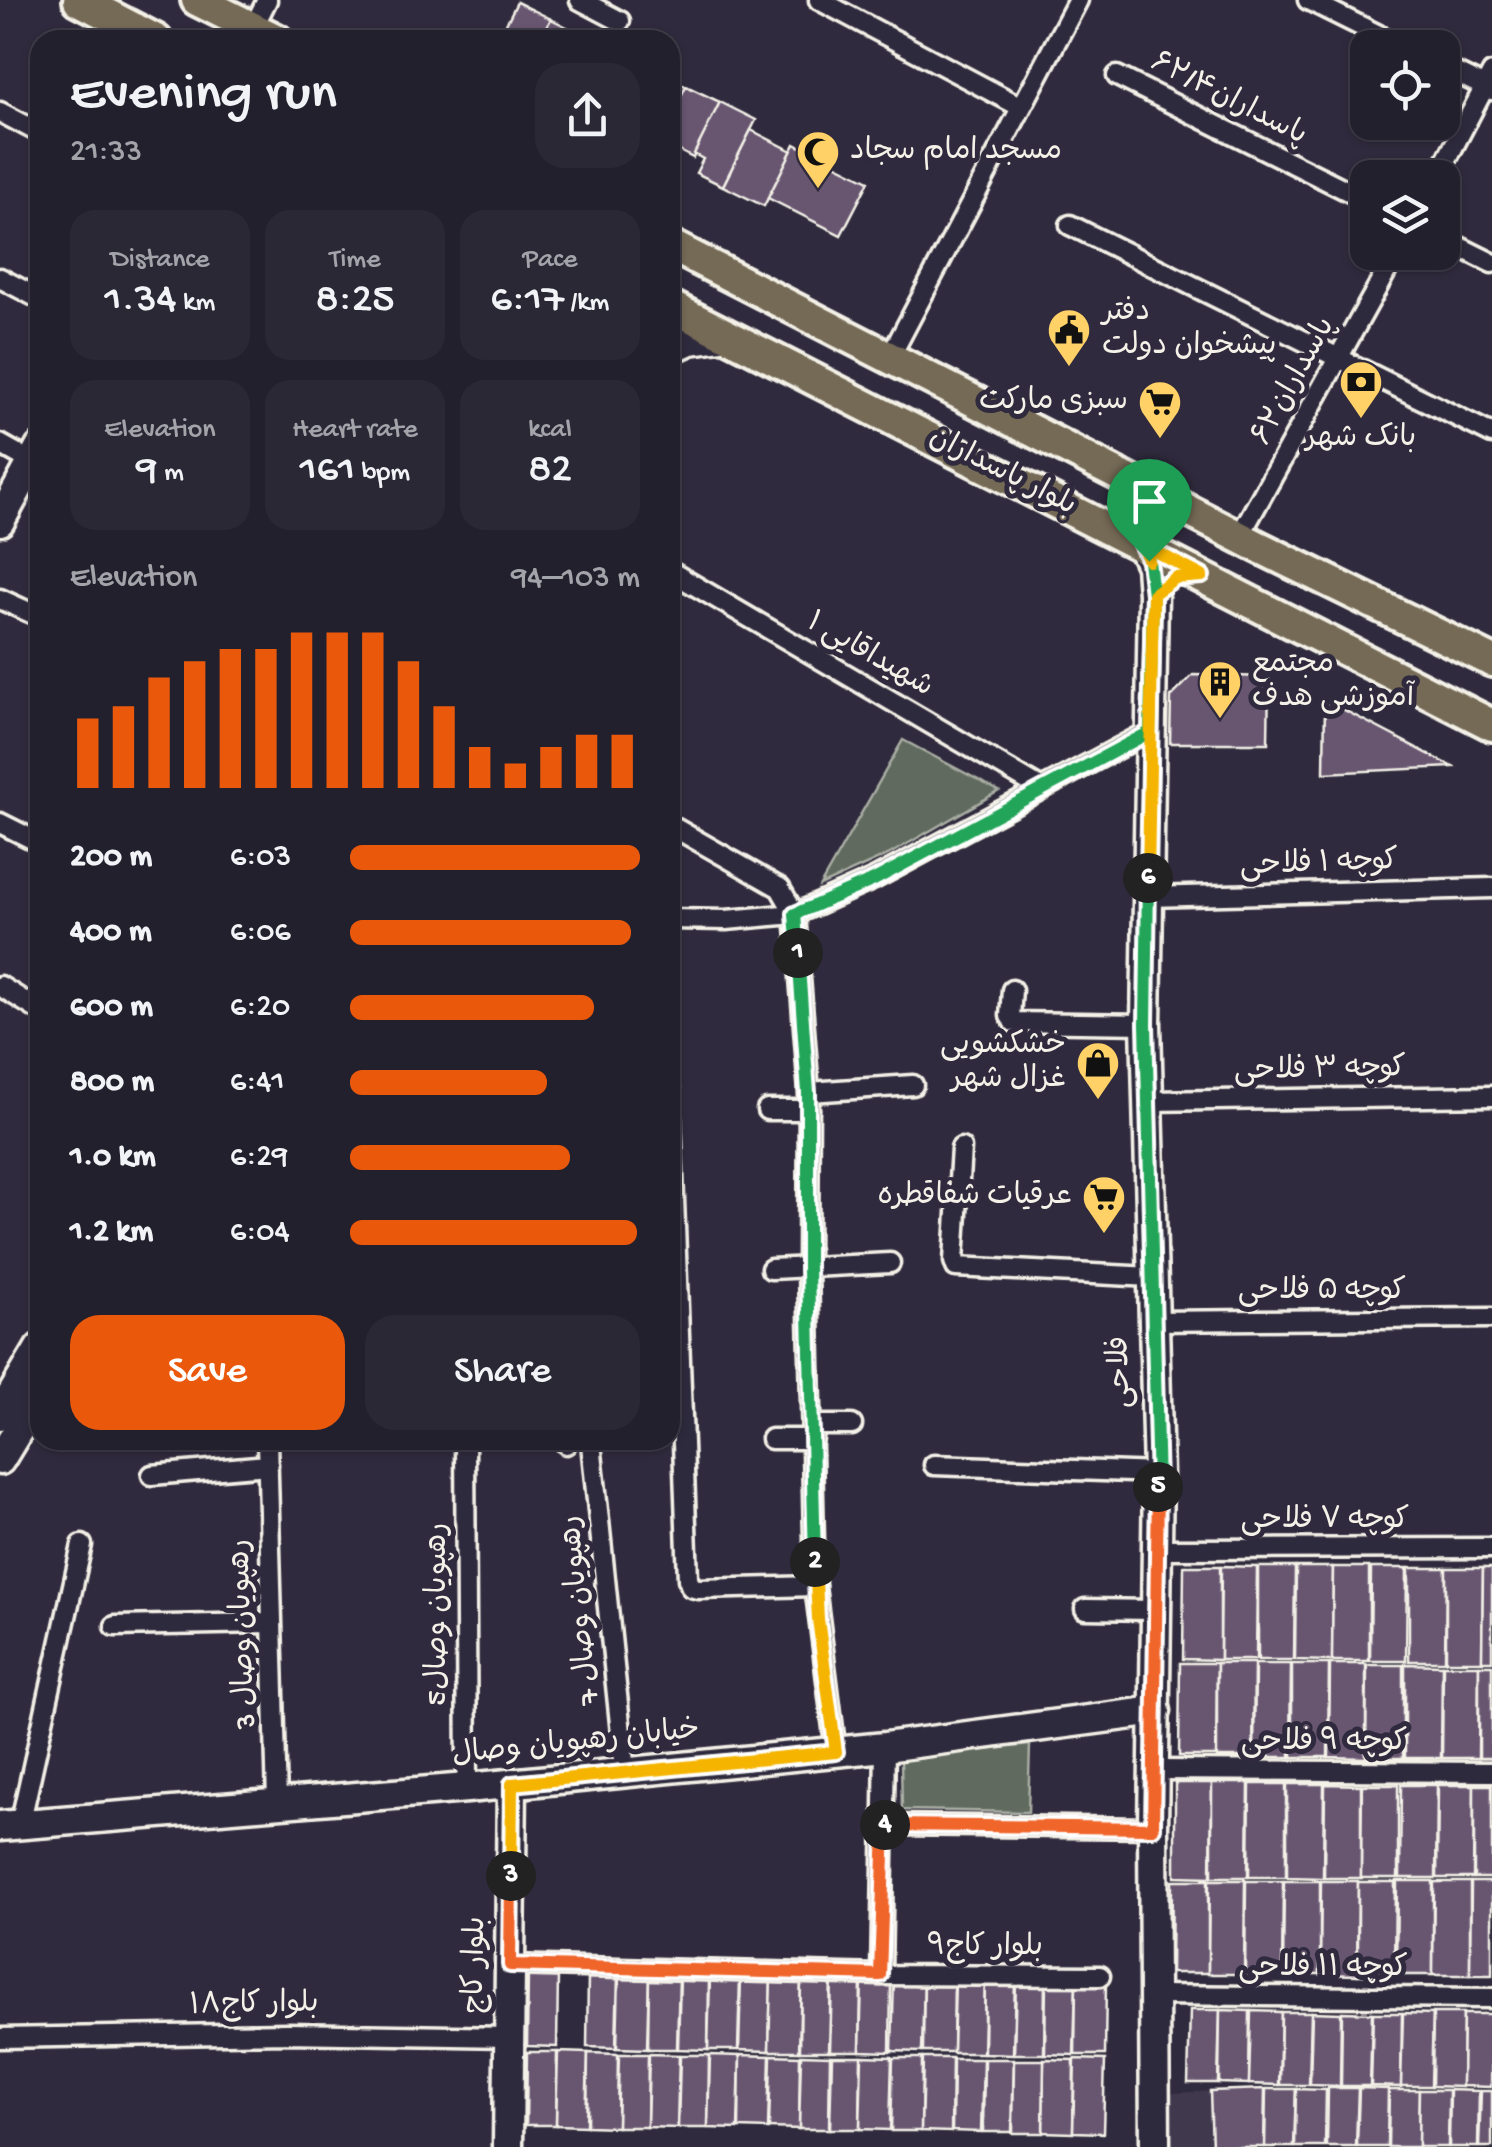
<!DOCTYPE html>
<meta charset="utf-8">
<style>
:root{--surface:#23202e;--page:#2b2836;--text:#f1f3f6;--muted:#a3a3aa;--line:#403e4a;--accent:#ea580c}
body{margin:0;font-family:"Gochi Hand","Playpen Sans Arabic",sans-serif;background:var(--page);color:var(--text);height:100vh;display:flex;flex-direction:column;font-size:38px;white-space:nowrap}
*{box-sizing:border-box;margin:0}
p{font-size:32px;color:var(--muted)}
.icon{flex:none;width:55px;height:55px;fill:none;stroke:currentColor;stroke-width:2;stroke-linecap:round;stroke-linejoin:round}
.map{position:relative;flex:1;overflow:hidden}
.details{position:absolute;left:30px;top:30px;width:650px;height:1420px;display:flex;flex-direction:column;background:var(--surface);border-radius:30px;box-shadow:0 2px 8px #0004,0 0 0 2px var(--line)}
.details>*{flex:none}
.controls{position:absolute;left:1350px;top:30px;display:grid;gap:20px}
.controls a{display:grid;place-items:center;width:110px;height:110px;border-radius:20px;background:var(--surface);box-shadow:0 2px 8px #0004,0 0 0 2px var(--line);font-size:50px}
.pin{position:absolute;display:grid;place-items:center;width:85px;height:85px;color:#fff;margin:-102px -42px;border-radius:50% 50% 50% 0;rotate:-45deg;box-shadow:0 0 10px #0007}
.pin .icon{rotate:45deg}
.km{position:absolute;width:50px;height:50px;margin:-25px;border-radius:50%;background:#222;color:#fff;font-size:28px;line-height:50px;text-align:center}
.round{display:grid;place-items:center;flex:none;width:105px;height:105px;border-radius:30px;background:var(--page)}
.summary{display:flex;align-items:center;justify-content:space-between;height:170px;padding:0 40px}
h1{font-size:55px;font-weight:600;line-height:75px}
.stats{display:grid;grid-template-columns:repeat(3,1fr);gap:15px;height:170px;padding:10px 40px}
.stats div{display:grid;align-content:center;border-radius:25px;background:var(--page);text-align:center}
.stats b{font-size:42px;font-weight:600}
.stats small{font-size:28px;font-weight:400}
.stats p{font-size:28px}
.chart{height:280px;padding:20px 40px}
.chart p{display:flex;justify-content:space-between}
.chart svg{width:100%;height:180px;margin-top:10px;stroke:var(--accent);stroke-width:6}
.action{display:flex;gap:20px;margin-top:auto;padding:20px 40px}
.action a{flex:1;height:115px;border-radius:30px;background:var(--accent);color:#fff;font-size:40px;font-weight:600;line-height:115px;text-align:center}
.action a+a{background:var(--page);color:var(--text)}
ul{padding:0 40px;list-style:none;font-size:32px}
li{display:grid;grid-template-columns:160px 120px 1fr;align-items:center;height:75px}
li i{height:25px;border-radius:12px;background:var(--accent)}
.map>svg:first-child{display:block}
</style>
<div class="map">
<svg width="1492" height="2147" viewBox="0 0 1492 2147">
<rect width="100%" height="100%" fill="#2f2a3d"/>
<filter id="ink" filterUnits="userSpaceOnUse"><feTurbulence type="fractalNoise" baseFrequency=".01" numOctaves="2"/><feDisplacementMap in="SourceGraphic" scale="20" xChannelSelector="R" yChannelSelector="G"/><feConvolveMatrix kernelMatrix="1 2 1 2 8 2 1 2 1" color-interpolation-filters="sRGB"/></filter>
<g filter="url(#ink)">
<polygon fill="#40374d" points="1210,2091 1212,2147 1155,2147 1155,2094"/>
<g fill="#606a5f" stroke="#aaaea4" stroke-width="2.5">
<polygon points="903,740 999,791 888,855 820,886"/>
<polygon points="1030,1745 1028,1812 902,1810 901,1759"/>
</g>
<g fill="#675671" stroke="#f4f1e8" stroke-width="2.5">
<polygon points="517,2 551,19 540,40 498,40"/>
<polygon points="551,19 585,36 583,40 540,40"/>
<polygon points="670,78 686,86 670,119"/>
<polygon points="686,86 720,102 693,158 670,146 670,119"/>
<polygon points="720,102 756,120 723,186 696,173 703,159 694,154"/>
<polygon points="751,130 792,151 764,206 723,186"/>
<polygon points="795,144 869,181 841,235 768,198"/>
<polygon points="1193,675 1269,677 1268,743 1170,743 1171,697"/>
<polygon points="1325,700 1453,767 1324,773"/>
<polygon points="1184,1566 1220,1566 1220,1660 1183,1659"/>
<polygon points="1221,1566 1257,1567 1256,1660 1220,1660"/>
<polygon points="1258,1567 1295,1567 1294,1660 1258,1660"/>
<polygon points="1296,1567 1333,1567 1332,1661 1295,1660"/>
<polygon points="1333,1567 1369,1567 1369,1661 1332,1661"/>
<polygon points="1371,1568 1407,1568 1406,1661 1370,1661"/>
<polygon points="1409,1568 1446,1568 1445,1661 1409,1661"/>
<polygon points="1446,1568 1483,1568 1482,1661 1446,1661"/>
<polygon points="1483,1568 1492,1568 1492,1661 1482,1661"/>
<polygon points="1180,1663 1217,1663 1216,1756 1179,1756"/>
<polygon points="1217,1663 1254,1663 1253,1757 1217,1757"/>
<polygon points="1255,1664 1291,1664 1290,1757 1254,1757"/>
<polygon points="1292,1664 1329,1664 1328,1757 1292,1757"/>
<polygon points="1330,1664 1366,1664 1366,1758 1329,1757"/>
<polygon points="1405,1664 1442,1665 1441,1758 1405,1758"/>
<polygon points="1367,1665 1403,1665 1403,1758 1366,1758"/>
<polygon points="1443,1665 1479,1665 1478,1758 1442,1758"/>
<rect x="1479" y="1665" width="13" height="93"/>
<polygon points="1175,1783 1212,1783 1211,1877 1175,1876"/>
<polygon points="1212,1783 1249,1783 1248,1877 1212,1877"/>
<polygon points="1250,1784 1286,1784 1286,1877 1249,1877"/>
<polygon points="1287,1784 1324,1784 1323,1878 1287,1877"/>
<polygon points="1325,1784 1361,1785 1361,1878 1324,1878"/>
<polygon points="1362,1785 1398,1785 1398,1878 1361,1878"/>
<polygon points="1401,1785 1437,1785 1436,1878 1400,1878"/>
<polygon points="1438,1785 1474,1785 1473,1878 1437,1878"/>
<rect x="1474" y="1785" width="18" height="93"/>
<polygon points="1172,1880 1208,1880 1208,1973 1171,1973"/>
<polygon points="1209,1880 1245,1880 1244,1974 1208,1974"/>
<polygon points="1246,1881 1283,1881 1282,1974 1245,1974"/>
<polygon points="1284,1881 1320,1881 1320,1974 1283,1974"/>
<polygon points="1321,1881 1358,1881 1357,1975 1320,1974"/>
<polygon points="1397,1881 1433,1881 1433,1975 1396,1975"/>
<polygon points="1358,1882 1395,1882 1394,1975 1358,1975"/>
<polygon points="1434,1882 1470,1882 1470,1975 1433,1975"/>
<polygon points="1471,1882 1492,1882 1492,1975 1470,1975"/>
<polygon points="528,1973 558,1974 557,2047 527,2046"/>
<polygon points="588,1974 618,1975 616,2048 587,2047"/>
<polygon points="619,1975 649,1975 647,2049 617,2048"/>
<polygon points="649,1976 679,1976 677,2049 648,2049"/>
<polygon points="680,1976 709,1977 708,2050 678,2049"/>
<polygon points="710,1977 740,1977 738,2050 708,2050"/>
<polygon points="741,1977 771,1978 769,2051 739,2050"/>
<polygon points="771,1978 801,1978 799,2051 769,2051"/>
<polygon points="801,1978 831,1978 829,2051 800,2051"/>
<polygon points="832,1978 861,1978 860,2051 830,2051"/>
<polygon points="862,1978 891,1979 890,2052 860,2051"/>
<polygon points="894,1978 924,1979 922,2052 892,2051"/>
<polygon points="924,1979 954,1979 953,2052 923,2052"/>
<polygon points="955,1980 985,1980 983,2053 953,2053"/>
<polygon points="985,1980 1015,1981 1013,2054 984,2053"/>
<polygon points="1016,1981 1045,1981 1044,2054 1014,2054"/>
<polygon points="1046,1981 1076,1982 1074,2055 1045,2054"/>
<polygon points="1076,1982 1106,1982 1105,2055 1075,2055"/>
<polygon points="1190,2010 1220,2010 1218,2083 1188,2083"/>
<polygon points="1220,2010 1250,2011 1249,2084 1219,2083"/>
<polygon points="1251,2011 1281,2012 1279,2085 1249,2084"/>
<polygon points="1281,2012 1311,2012 1309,2085 1280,2085"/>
<polygon points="1312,2012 1341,2013 1340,2086 1310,2085"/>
<polygon points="1342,2012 1372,2013 1370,2086 1341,2086"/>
<polygon points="1373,2013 1402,2013 1401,2087 1371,2086"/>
<polygon points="1403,2013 1433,2014 1431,2086 1401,2086"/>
<polygon points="1433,2013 1463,2013 1462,2087 1432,2086"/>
<polygon points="1463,2014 1492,2014 1491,2087 1462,2086"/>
<polygon points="527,2052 557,2052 556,2125 526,2125"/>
<polygon points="558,2052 588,2053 586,2126 556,2125"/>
<polygon points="588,2053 618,2054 617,2127 587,2126"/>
<polygon points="619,2054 648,2054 647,2127 617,2127"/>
<polygon points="649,2054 679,2055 677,2128 647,2127"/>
<polygon points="680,2055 709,2055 708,2128 678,2128"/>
<polygon points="710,2055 740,2056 738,2129 708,2128"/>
<polygon points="740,2055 770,2056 768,2129 739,2128"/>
<polygon points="771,2055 800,2056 799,2129 769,2128"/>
<polygon points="801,2055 830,2056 829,2129 799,2129"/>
<polygon points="832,2056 861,2056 860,2129 830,2129"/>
<polygon points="862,2056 892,2057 890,2130 860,2129"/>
<polygon points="893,2058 922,2058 921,2131 891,2131"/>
<polygon points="923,2058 952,2058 951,2132 921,2131"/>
<polygon points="953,2059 983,2059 981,2132 952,2131"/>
<polygon points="984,2059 1014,2059 1012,2132 983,2132"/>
<polygon points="1044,2059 1074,2060 1073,2133 1043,2132"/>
<polygon points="1075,2059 1105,2060 1103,2133 1073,2132"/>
<polygon points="1014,2060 1044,2060 1043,2133 1013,2133"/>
<polygon points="1328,2088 1358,2088 1356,2147 1327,2147"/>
<polygon points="1359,2088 1388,2089 1387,2147 1357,2147"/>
<polygon points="1265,2089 1264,2147 1212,2147 1210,2091"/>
<polygon points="1266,2089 1296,2089 1294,2147 1265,2147"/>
<polygon points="1296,2089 1326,2090 1325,2147 1295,2147"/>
<polygon points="1389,2090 1419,2090 1418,2147 1388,2147"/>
<polygon points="1419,2090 1449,2090 1448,2147 1418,2147"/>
<polygon points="1450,2090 1479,2091 1478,2147 1449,2147"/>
<polygon points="1481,2091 1492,2091 1492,2147 1479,2147"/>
</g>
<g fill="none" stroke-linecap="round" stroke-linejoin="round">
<g stroke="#f4f1e8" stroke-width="25">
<g id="street">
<polyline points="580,0 620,21"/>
<polyline points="819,0 1021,107"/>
<polyline points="1308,0 1405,48"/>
<polyline points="253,28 267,0"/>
<polyline points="1442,66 1491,90"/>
<polyline points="1117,76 1368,201"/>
<polyline points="0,112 40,133"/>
<polyline points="1437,178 1492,73"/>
<polyline points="1070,225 1492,434"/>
<polyline points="1442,238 1492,263"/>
<polyline points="0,278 40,299"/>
<polyline points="889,359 1078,0"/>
<polyline points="0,444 32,462"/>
<polyline points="1239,537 1397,252"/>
<polyline points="670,571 1040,788"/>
<polyline points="0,599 40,617"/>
<polyline points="0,823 40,843"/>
<polyline points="670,825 780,888 795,914 809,1092 808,1269 815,1586 836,1752"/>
<polyline points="1147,897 1492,888"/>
<polyline points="670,919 726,920 795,914 874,879 1150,731"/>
<polyline points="0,986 40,1011"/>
<polyline points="1012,990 1010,1016 1014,1022 1146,1024"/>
<polyline points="670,1090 688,1579 691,1587 698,1589 815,1586"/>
<polyline points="809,1092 913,1085"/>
<polyline points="1149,1101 1492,1096"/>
<polyline points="767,1110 809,1110"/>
<polyline points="961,1148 954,1261 956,1267 1152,1277"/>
<polyline points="771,1269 890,1263"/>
<polyline points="1153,1321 1492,1318"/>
<polyline points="814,1425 852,1425"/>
<polyline points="771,1439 813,1439"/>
<polyline points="267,1440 277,1802"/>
<polyline points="465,1440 467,1788"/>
<polyline points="566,1440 566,1444"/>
<polyline points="591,1443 625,1772"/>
<polyline points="934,1465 1158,1473"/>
<polyline points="152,1475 268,1465"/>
<polyline points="1158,1549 1492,1548"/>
<polyline points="1085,1609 1156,1610"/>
<polyline points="115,1626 271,1623"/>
<polyline points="1155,1770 1492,1772"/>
<polyline points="20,1825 82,1545"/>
<polyline points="885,1825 1153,1828"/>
<polyline points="510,1965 881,1975 1100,1976"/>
<polyline points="881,1975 885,1747"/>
<polyline points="1153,1995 1492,1998"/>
<polyline points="0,2038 287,2033 508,2037"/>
</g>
</g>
<g stroke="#f4f1e8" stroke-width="35">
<g id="secondary">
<polyline points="670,349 690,340 728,335"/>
<polyline points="0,521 40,448"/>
<polyline points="1141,544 1151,566 1153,594 1146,1024 1158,1473 1153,1828 1155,2147"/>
<polyline points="0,1415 40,1348"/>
<polyline points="0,1460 40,1394"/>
<polyline points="0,1826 467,1788 885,1747 1156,1711"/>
<polyline points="508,2147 512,1783"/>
</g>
</g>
<g stroke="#f4f1e8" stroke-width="38">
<g id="primary">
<polyline points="79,0 156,40"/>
<polyline points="197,0 277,40"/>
<polyline points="670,245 1259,547 1492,661"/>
<polyline points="670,306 1492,725"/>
</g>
</g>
<use href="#street" stroke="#2f2a3d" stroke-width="18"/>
<use href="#secondary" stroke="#2f2a3d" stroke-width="28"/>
<use href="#primary" stroke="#756a55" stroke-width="30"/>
</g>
</g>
<g fill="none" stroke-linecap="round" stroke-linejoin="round" filter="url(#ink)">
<g stroke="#fff" stroke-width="20">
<polyline id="split-1" points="798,953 795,914 874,880 1150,732 1153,594 1149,561"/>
</g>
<g stroke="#fff" stroke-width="20">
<polyline id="split-2" points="798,953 808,1092 808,1268 815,1562"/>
</g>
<g stroke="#fff" stroke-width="20">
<polyline id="split-3" points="511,1876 512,1784 836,1752 818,1619 815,1562"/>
</g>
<g stroke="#fff" stroke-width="20">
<polyline id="split-4" points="511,1876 510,1965 880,1975 885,1825"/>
</g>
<g stroke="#fff" stroke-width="20">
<polyline id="split-5" points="885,1825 1153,1828 1158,1487"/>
</g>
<g stroke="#fff" stroke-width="20">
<polyline id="split-6" points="1148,878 1146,1024 1158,1487"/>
</g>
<g stroke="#fff" stroke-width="20">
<polyline id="split-7" points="1148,878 1153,594 1175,578 1202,576 1141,544 1149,561"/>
</g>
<use href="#split-1" stroke="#22a559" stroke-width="12"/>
<use href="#split-2" stroke="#22a559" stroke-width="12"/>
<use href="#split-3" stroke="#f5b400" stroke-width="12"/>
<use href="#split-4" stroke="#f0652b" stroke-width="12"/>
<use href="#split-5" stroke="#f0652b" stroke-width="12"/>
<use href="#split-6" stroke="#22a559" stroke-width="12"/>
<use href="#split-7" stroke="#f5b400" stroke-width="12"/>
</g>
<defs>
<g id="mosque-pin" transform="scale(2.25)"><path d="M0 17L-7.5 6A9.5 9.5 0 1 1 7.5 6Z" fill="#ffd166" stroke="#2f2a3d"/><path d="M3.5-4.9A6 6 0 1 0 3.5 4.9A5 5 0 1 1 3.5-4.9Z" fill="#111"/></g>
<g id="civic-pin" transform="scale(2.25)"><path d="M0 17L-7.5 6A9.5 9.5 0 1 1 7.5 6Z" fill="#ffd166" stroke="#2f2a3d"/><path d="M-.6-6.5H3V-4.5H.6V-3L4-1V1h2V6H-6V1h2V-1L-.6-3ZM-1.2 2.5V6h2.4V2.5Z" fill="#111"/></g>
<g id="bank-pin" transform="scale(2.25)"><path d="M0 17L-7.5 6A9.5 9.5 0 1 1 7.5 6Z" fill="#ffd166" stroke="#2f2a3d"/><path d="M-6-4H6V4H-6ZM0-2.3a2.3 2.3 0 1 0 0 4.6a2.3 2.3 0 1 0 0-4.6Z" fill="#111"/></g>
<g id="supermarket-pin" transform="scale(2.25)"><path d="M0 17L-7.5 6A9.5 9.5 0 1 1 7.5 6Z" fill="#ffd166" stroke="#2f2a3d"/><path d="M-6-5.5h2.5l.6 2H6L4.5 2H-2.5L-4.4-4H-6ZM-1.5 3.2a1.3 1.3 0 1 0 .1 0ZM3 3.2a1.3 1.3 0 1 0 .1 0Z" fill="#111"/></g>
<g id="building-pin" transform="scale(2.25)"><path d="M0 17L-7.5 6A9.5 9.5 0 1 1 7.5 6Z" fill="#ffd166" stroke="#2f2a3d"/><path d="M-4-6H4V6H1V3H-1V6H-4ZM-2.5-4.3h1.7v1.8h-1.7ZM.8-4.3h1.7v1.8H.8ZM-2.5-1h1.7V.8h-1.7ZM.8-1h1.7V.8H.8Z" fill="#111"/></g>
<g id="shop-pin" transform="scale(2.25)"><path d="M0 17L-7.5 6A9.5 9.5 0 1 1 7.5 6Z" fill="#ffd166" stroke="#2f2a3d"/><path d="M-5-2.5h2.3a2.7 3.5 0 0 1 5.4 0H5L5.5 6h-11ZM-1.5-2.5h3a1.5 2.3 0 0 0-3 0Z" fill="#111"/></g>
</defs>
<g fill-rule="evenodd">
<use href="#mosque-pin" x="818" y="152"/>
<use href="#civic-pin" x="1069" y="330"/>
<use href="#bank-pin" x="1361" y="382"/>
<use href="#supermarket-pin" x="1160" y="402"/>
<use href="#building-pin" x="1220" y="682"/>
<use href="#shop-pin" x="1098" y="1063"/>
<use href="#supermarket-pin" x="1104" y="1197"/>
</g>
<g text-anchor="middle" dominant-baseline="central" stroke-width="10" stroke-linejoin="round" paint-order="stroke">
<g font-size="30" fill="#f4f1e8" stroke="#2f2a3d">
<text transform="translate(1228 100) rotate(27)">پاسداران۶۲/۴</text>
<text transform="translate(1295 382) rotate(-61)">پاسداران۶۲</text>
<text transform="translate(1002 473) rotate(27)">بلوار پاسداران</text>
<text transform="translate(869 656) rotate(30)">۱ شهیداقایی</text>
<text transform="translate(1319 865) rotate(-2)">کوچه ۱ فلاحی</text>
<text transform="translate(1320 1071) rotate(-1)">کوچه ۳ فلاحی</text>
<text x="1322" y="1292">کوچه ۵ فلاحی</text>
<text transform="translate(1122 1372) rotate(-92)">فلاحی</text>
<text x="1325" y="1521">کوچه ۷ فلاحی</text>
<text transform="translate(582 1610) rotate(-96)">7 رهپویان وصال</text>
<text transform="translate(439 1614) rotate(-90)">رهپویان وصال5</text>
<text transform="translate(245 1634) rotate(-92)">3 رهپویان وصال</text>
<text x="1324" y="1743">کوچه ۹ فلاحی</text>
<text transform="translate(576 1744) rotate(-6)">خیابان رهپویان وصال</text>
<text x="985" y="1948">بلوار کاج۹</text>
<text transform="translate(477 1965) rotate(-89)">بلوار کاج</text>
<text x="1323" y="1969">کوچه ۱۱ فلاحی</text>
<text transform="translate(254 2006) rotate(-1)">بلوار کاج۱۸</text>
</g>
<g font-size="30" fill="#f4f1e8" stroke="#2f2a3d" text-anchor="start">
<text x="850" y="152">مسجد امام سجاد</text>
<text x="1102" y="313">دفتر<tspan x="1102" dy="34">پیشخوان دولت</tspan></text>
<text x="1128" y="402" text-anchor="end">سبزی مارکت</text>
<text x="1361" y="439" text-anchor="middle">بانک شهر</text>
<text x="1252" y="665">مجتمع<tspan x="1252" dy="34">آموزشی هدف</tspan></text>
<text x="1066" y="1046" text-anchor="end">خشکشویی<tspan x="1066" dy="34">غزال شهر</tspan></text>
<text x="1072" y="1197" text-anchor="end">عرقیات شفاقطره</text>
</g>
</g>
</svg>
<div class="controls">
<a><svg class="icon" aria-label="locate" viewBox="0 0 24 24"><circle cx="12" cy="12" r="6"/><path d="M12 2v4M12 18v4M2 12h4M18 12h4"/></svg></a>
<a><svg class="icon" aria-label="layers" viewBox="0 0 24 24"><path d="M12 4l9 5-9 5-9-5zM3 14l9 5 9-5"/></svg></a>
</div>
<div class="pin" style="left:1149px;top:561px;background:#1e9e55"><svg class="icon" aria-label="arrive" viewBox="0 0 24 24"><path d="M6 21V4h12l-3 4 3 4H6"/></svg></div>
<b class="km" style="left:798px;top:953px">1</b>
<b class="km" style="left:815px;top:1562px">2</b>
<b class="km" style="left:511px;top:1876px">3</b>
<b class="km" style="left:885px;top:1825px">4</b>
<b class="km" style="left:1158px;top:1487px">5</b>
<b class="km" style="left:1148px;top:878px">6</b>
<section class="details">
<div class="summary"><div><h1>Evening run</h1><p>21:33</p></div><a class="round"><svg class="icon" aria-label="share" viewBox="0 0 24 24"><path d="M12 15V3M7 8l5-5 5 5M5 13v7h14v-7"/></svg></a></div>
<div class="stats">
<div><p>Distance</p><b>1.34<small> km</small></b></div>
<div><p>Time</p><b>8:25</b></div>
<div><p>Pace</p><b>6:17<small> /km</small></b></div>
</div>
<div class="stats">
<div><p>Elevation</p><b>9<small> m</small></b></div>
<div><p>Heart rate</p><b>161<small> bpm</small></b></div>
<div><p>kcal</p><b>82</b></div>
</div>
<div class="chart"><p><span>Elevation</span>94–103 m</p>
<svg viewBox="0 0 160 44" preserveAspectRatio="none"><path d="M5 44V27M15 44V24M25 44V17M35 44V13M45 44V10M55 44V10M65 44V6M75 44V6M85 44V6M95 44V13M105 44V24M115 44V34M125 44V38M135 44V34M145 44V31M155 44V31"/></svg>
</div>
<ul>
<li><b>200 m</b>6:03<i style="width:100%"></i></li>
<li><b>400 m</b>6:06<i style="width:97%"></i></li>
<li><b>600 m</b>6:20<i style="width:84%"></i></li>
<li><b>800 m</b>6:41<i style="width:68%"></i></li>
<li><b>1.0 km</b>6:29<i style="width:76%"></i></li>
<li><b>1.2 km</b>6:04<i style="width:99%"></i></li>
</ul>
<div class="action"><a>Save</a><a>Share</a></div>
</section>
</div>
